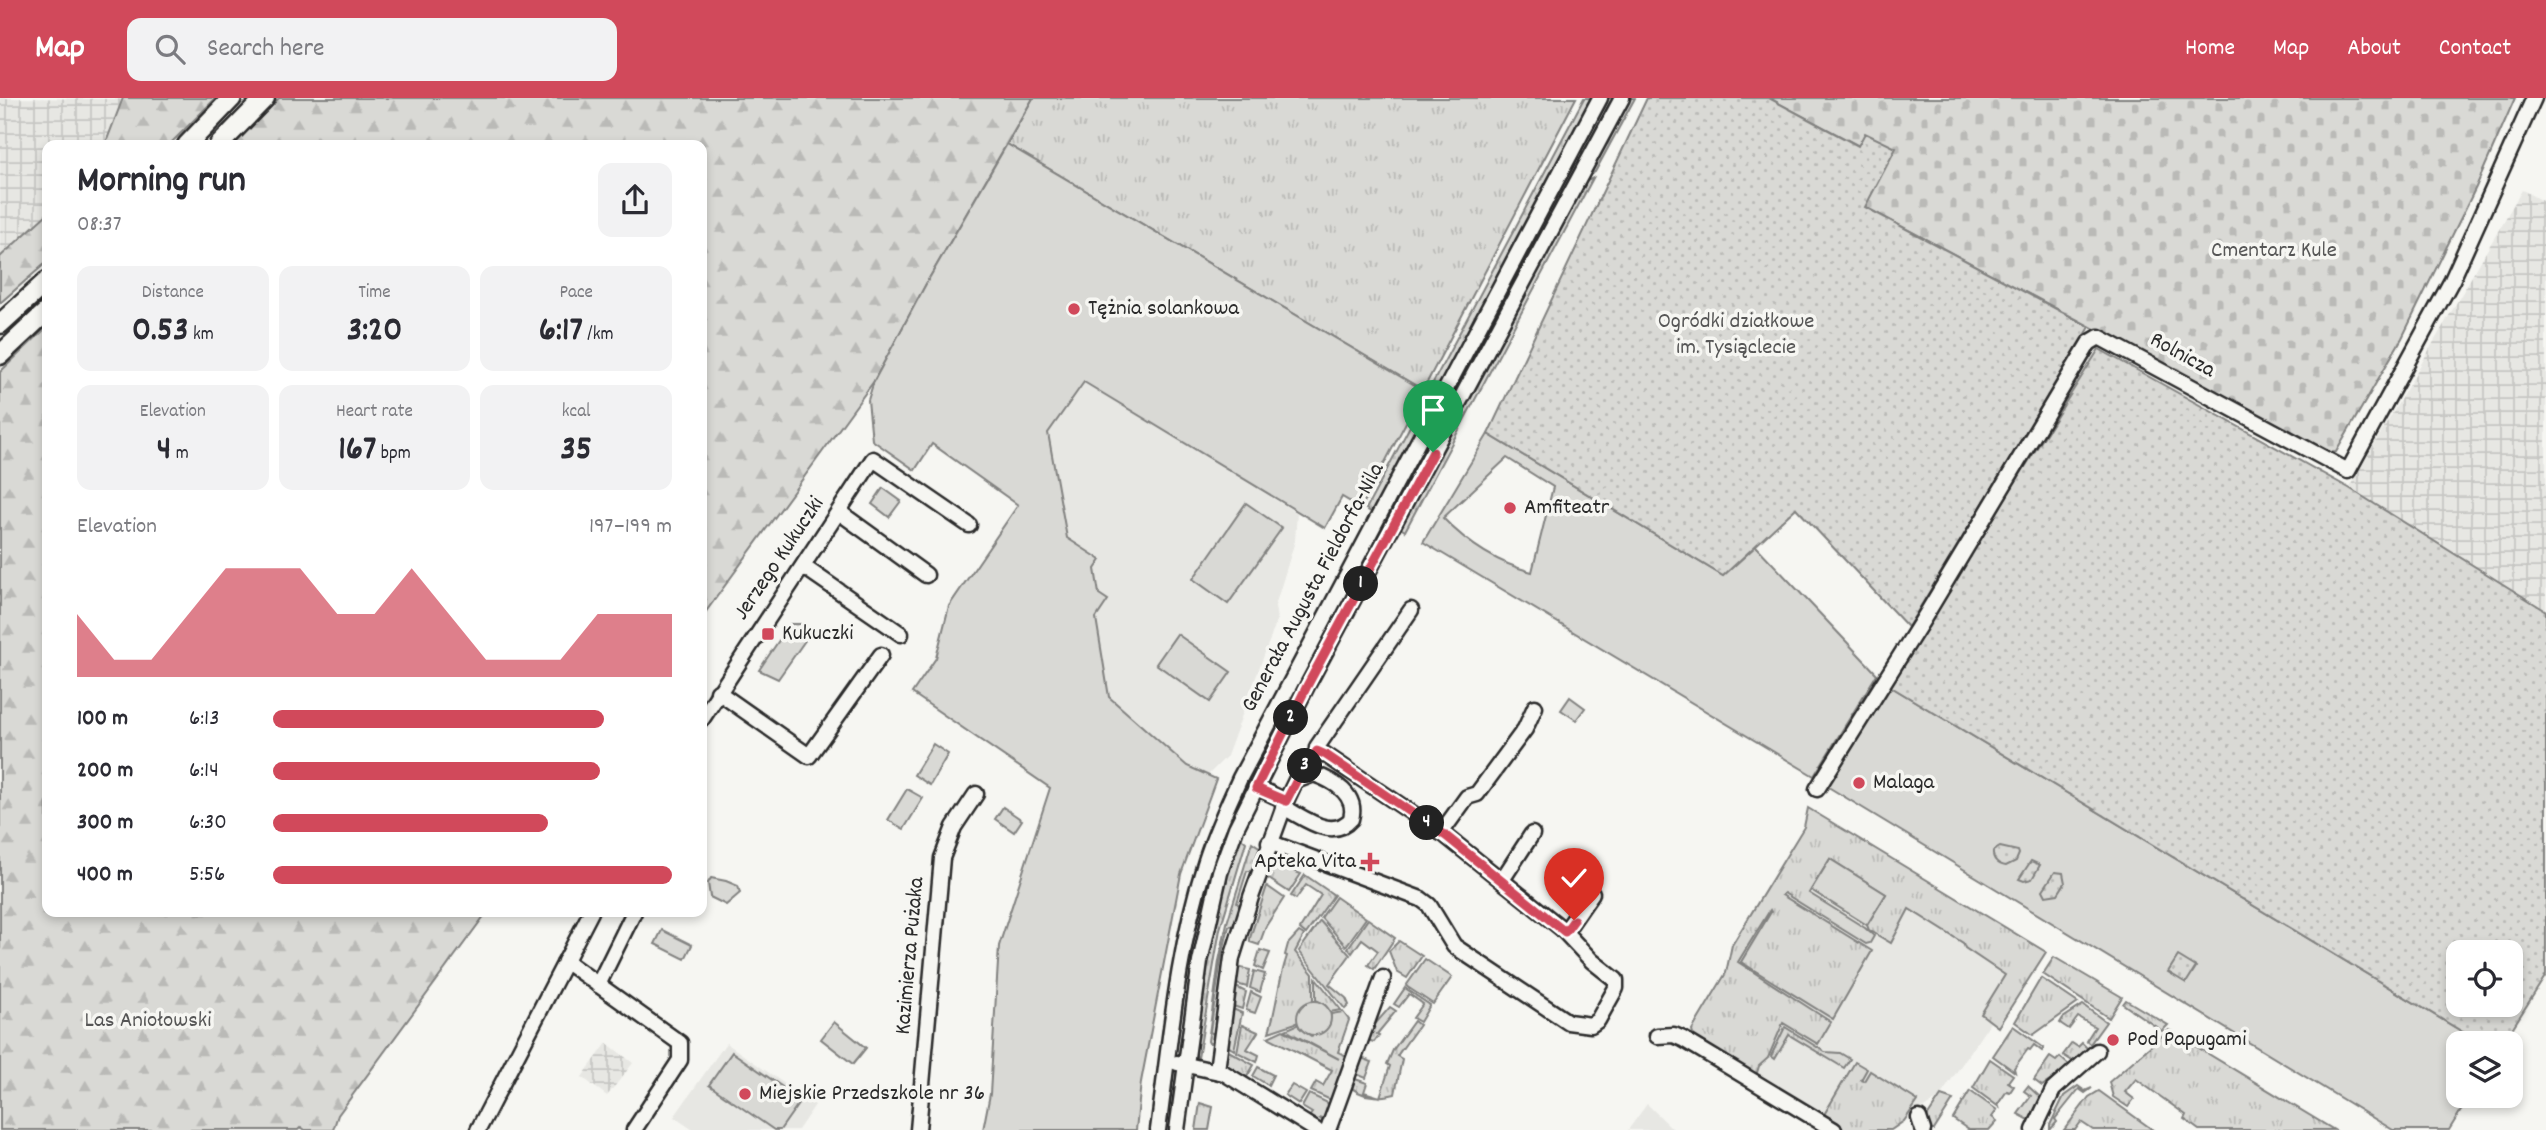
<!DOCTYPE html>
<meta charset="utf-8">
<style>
:root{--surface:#fff;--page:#f2f2f3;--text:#2b2b33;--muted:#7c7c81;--accent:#d1495b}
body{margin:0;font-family:Dekko,sans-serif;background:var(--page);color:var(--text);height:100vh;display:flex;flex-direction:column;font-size:26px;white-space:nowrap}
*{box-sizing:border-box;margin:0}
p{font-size:23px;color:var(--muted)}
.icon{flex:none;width:38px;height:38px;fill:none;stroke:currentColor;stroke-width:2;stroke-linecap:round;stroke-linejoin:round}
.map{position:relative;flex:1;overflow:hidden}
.side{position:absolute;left:42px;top:42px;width:665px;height:777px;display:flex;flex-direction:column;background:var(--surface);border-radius:14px;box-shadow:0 4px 10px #0003}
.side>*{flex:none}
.tools{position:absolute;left:2446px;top:842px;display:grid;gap:14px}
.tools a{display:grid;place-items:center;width:77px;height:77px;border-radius:14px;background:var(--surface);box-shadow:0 4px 10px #0003;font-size:35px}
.pin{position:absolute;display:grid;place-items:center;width:60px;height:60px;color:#fff;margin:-72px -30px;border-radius:50% 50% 50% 0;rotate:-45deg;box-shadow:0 0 7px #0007}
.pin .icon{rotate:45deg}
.km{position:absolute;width:35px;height:35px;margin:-18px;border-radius:50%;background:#222;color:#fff;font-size:19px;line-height:35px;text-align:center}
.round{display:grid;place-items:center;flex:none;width:74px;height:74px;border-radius:14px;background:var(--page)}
.overview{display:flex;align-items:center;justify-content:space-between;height:119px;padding:0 35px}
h1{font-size:38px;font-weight:700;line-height:52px}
.metrics{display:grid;grid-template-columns:repeat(3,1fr);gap:10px;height:119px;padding:7px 35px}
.metrics div{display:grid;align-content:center;border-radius:14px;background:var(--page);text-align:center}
.metrics b{font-size:35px;font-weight:700}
.metrics small{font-size:19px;font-weight:400}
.metrics p{font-size:19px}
.chart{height:196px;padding:14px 35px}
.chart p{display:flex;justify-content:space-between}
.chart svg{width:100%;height:126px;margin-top:7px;fill:var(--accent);opacity:.7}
ul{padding:0 35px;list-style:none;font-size:23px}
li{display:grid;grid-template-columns:112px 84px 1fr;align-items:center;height:52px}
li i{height:18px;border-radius:9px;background:var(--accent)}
header{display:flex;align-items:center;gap:42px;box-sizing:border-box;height:98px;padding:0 35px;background:var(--accent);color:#fff}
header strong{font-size:33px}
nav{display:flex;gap:38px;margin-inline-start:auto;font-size:24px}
.search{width:490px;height:63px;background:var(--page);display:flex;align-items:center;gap:18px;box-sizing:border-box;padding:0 24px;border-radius:14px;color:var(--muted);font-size:26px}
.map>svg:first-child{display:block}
</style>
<header>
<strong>Map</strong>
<div class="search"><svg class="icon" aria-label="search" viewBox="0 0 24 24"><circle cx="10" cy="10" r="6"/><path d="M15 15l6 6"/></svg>Search here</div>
<nav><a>Home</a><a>Map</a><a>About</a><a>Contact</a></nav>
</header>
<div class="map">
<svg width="2546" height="1032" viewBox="0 0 2546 1032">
<defs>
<pattern id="industrial-grid" width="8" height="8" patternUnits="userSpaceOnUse" patternTransform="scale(1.75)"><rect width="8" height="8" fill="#e7e7e3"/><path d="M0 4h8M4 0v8" fill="none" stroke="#c6c6c3"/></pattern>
<pattern id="grass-tufts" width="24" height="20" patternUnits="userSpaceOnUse" patternTransform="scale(1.75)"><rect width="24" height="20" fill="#d9d9d5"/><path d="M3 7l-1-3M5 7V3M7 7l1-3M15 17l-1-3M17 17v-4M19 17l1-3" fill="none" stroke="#babab7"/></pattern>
<pattern id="forest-firs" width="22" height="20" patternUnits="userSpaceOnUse" patternTransform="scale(1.75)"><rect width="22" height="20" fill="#d9d9d5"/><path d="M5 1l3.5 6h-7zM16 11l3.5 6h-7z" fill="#babab7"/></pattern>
<pattern id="cemetery-stones" width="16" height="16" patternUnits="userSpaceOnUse" patternTransform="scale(1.75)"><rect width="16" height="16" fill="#d9d9d5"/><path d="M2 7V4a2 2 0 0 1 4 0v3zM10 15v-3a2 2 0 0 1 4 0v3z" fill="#babab7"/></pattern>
<pattern id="garden-dots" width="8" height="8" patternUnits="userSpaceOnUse" patternTransform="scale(1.75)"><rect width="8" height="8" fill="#d9d9d5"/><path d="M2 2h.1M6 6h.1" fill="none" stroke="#babab7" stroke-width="1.8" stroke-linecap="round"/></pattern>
</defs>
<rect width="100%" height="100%" fill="#f6f6f2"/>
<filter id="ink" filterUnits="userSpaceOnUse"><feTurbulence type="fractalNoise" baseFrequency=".0143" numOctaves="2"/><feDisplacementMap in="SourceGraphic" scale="14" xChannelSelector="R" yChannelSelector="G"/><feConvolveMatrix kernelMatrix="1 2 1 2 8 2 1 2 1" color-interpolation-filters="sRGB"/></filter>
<g filter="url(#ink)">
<g fill="#e7e7e3">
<polygon points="1083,284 1297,415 1295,443 1275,508 1277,522 1227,658 1208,677 1187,668 1109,599 1096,520 1107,503 1099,496 1095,471 1067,440 1048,336"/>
<polygon points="1805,728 2031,864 1939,1000 1890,1032 1842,1032 1696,944 1731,862"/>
<polygon points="726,945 815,1007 798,1032 693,1032 674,1019"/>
<polygon points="1647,1006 1674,1032 1628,1032"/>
</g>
<g fill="url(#industrial-grid)">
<polygon points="0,0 124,1 105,47 47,47 47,116 0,159"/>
<polygon points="2522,92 2546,105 2546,513 2349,390"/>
<polygon points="607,945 633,965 607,998 582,979"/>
</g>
<g fill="url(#grass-tufts)" stroke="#828280" stroke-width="2">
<polygon points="1033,0 1576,0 1423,292 1007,46"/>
<polygon points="1584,0 1593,0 1373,415 1366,411"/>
<polygon points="1605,0 1613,0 1388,423 1382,420"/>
<polygon points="1627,0 1635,0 1595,74 1584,80"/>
<polygon points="1593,80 1405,433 1399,429 1583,85"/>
<polygon points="1808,710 2046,854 1998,929 1981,916 2005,877 1965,850 1963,845 1909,811 1891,845 1869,832 1867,827 1886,796 1830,761 1809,795 1865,830 1874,838 1870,845 1866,846 1784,795 1782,797 1872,853 1833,921 1741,864 1771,814 1770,812 1738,864 1831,924 1818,946 1783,925 1768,960 1759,968 1756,978 1695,944 1692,932 1726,875 1732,847 1804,729"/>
<polygon points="1240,739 1246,744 1220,831 1198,960 1194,955 1210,839"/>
<polygon points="1252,744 1262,751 1254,773 1247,773 1237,805 1242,810 1236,827 1229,828 1221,862 1210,934 1216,937 1216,945 1209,945 1208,943 1219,863 1227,825"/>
<polygon points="1267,763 1301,776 1289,794 1269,781 1272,770 1266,768"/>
<polygon points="1305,777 1334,797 1306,836 1300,831 1321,797 1306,787 1296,801 1291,798"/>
<polygon points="1267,788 1284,800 1266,828 1259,847 1250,844 1250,840"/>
<polygon points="1336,799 1366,820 1346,848 1321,820"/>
<polygon points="1368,821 1395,840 1374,871 1368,867 1378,853 1362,841 1352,855 1348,850"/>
<polygon points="1320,823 1350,857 1329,886 1346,900 1349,907 1345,911 1299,853"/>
<path d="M1299 834 1304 837 1295 854 1313 876V902C1302 908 1299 912 1299 924L1269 934C1277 908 1278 884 1287 858L1285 857 1288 846Z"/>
<polygon points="1399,843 1422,858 1407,880 1397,874 1389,853"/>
<polygon points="1260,852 1270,855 1263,872 1255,868"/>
<polygon points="2054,859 2122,899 2109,920 2043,876"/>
<polygon points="1425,861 1452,879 1433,906 1406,888"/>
<polygon points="1237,869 1250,872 1247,889 1233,885"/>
<polygon points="1254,873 1265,876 1260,894 1250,890"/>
<polygon points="1316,880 1341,912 1330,914 1324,906 1316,902"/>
<polygon points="2041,880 2078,905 2033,937 2015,924"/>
<polygon points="1236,889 1246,894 1242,911 1233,908"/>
<polygon points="1405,890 1430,907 1420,924 1413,920 1423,906 1409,896 1399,909 1394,906"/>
<polygon points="1251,894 1261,899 1255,915 1246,912"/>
<polygon points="2126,902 2168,927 2162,933 2123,906"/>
<polygon points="2083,907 2106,924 2090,946 2086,943 2095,929 2078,919 2069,931 2060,925 2063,920"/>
<polygon points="1390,909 1396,913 1377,936 1379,937 1374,944 1367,942 1369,933"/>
<polygon points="1233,911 1242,915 1234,952 1226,947"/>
<polygon points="1343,914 1349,922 1338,954 1347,958 1333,1003 1311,993 1316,984 1323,988 1332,972 1268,939 1283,932 1339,961 1285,932 1299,926 1299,929 1311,938 1314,937 1330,923 1331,916"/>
<path d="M1414 923 1419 927 1397 958 1402 961 1395 996C1381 1000 1360 1000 1349 987L1352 980 1367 985 1364 994 1380 999 1390 968 1387 966 1393 952Z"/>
<polygon points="1242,927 1258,934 1247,951 1259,957 1257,964 1237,954"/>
<polygon points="2013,928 2044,950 2042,953 2034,947 2030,952 2028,951 2014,970 2015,974 1993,958"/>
<polygon points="1785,929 1825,954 1840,955 1850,961 1844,970 1789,937 1775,961 1771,958"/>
<polygon points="2169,932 2334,1032 2199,1032 2184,1021 2186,1017 2136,981 2125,994 2134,1001 2128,1009 2113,999 2109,984"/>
<polygon points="2072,945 2078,949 2082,945 2088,951 2074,964 2063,957"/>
<polygon points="1225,951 1254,967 1245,982 1224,968"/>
<polygon points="1359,959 1372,964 1366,980 1354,975"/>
<polygon points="2050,959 2056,963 2060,959 2071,969 2042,988 2034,982"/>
<polygon points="1990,961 2013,977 2008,984 2014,988 2010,994 2007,993 1998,1006 1999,1009 1973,990"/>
<polygon points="1855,964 1867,971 1861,982 1864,983 1870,973 1918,1003 1904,1023 1891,1032 1842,1032 1822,1020"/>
<polygon points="1258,969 1273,977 1268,987 1253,978"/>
<polygon points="1292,987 1306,995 1299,1006 1285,997"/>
<polygon points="2028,988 2041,1000 2029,1022 2018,1016 2031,998 2024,993"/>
<polygon points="2078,988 2085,993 2092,990 2085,995 2079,991 2055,1021 2057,1024 2050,1032 2050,1027 2064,998"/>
<polygon points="1970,993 1997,1012 1992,1019 1997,1023 1989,1032 1969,1032 1953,1021"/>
<polygon points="2099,993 2153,1032 2093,1032 2081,1024 2075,1032 2064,1032 2089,999"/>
<polygon points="1309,996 1330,1006 1326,1023 1319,1020 1326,1025 1323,1029 1308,1020 1312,1015 1302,1009"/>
<polygon points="1941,998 1953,1002 1934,1032 1929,1032 1927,1019"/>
<polygon points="1200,1005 1213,1009 1209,1032 1196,1032"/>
</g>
<g fill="url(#forest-firs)" stroke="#828280" stroke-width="2">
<polygon points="123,0 216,0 169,47 105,47"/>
<polygon points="279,0 1033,0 927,184 874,283 702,519 702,47 234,47"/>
<polygon points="47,116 47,164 0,205 0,159"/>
<polygon points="47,229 47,814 487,814 338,1017 333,1032 305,1032 301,1029 298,1032 0,1032 0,274"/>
</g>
<polygon fill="url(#cemetery-stones)" stroke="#828280" stroke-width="2" points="1769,0 2515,0 2476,89 2402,240 2336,354 2328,355 1865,109 1859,48"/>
<g fill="#d9d9d5" stroke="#828280" stroke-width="2" fill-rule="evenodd">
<polygon points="1007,46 1423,292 1361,410 1342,399 1325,430 1084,284 1048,335 1067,440 1101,462 1095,471 1099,496 1108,502 1096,520 1109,599 1187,668 1216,681 1181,776 1141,984 1136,1032 983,1032 990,996 999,848 1050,690 912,595 936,560 949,508 1018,407 932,346 915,372 872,342 868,302 874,283 927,184"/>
<path d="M1488 336 1723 478 1756 448 1877 576 1814 678 1423 444ZM1507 360 1553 389 1532 474C1496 465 1468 446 1443 420Z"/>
<polygon points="883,390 901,403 889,419 872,406"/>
<polygon points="1246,405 1282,430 1228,506 1193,481"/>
<polygon points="790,526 801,526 811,534 778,581 759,572"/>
<polygon points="1177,536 1231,574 1210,604 1156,566"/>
<polygon points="1888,587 2481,945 2459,945 2459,998 2470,998 2449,1032 2393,1032 1825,687"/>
<polygon points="1570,599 1585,610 1576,622 1561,612"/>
<polygon points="933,646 948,656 930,687 914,677"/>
<polygon points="907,691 923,700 904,731 888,722"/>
<polygon points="1003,709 1022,722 1014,734 995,721"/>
<polygon points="1830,761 1886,796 1867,827 1811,792"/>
<polygon points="711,780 726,783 738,788 740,795 726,807 710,799 708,785"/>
<polygon points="662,832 692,847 685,861 655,846"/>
<circle cx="1314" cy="920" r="17"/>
<polygon points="834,924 866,950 853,966 821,941"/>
<polygon points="732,954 801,1002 780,1032 774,1032 709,987"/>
</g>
<g fill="url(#garden-dots)" stroke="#828280" stroke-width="2" fill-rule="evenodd">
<polygon points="1647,0 1769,0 1858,48 1865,35 1896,50 1865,109 2090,229 1908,529 1796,410 1723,478 1488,336"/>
<path d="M2099 251 2349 390 2546 513V877L2503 945H2481L1888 587ZM2459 854H2511V906H2459Z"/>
<path d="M2000 749 2018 753 2019 756 2016 763 2006 768C1998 767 1992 761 1993 753Z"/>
<polygon points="2031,763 2040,767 2032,781 2024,783 2019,781"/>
<polygon points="2055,774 2063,775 2065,785 2058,796 2046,798 2043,792"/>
<polygon points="2178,858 2196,869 2186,885 2168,874"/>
</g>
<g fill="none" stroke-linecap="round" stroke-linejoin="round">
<g stroke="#2b2b2b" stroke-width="19">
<g id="minor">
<polyline points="839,414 926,477"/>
<polyline points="804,469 901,536"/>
<polyline points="718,594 809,658 881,557"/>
<polyline points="702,621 873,361 969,427"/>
<polyline points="1256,689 1286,703"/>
<polyline points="1817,691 1924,520 2089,245 2099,239 2348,373 2452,182 2534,0"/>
<path d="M1283 709C1305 720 1332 743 1351 721 1358 697 1334 683 1314 676L1296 683"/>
<polyline points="1441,735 1467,699 1477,696 1525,631 1535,609"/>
<polyline points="1269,744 1421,801 1429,807 1454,848 1568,924 1591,927 1598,922 1616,890 1616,882 1592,863 1561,830 1446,738 1326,657 1317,654"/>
<polyline points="1502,782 1532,736"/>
<polyline points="1565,834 1592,795"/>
<polyline points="565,863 680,945 680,962 634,1032"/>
<polyline points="598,887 634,814"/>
<polyline points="1657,938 1674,937 1683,941 1834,1032"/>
<polyline points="1177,965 1224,975 1316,1032"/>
<polyline points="1217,972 1232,860 1251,799 1286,703 1299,676 1317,654 1317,649 1411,512"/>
<polyline points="1919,1020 1923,1032"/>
<polyline points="478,1032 591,814"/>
<polyline points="918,1032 942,760 954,729 976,696"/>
<path d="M1158 1032C1170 944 1177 854 1204 769 1213 738 1227 709 1240 680L1600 0"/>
<polyline points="1177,1032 1200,864 1220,774 1236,730 1307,588 1622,0"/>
<polyline points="1328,1032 1383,880"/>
<polyline points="2034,1032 2053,992 2097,953"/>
</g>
</g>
<g stroke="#2b2b2b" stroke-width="23">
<g id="major">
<polyline points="187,47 232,0"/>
<polyline points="219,47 265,0"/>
<polyline points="0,226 47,183"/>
<polyline points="0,257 47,213"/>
</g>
</g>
<use href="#minor" stroke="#f6f6f2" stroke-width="14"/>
<use href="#major" stroke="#f6f6f2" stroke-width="18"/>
</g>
</g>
<g fill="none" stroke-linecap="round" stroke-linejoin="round" filter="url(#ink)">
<g stroke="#fff" stroke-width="14">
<polyline id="route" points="1433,354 1307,588 1256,690 1286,703 1300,676 1317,653 1326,657 1446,738 1565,834 1574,822"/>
</g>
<use href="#route" stroke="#d1495b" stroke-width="9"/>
</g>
<g fill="#d1495b" stroke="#f6f6f2" stroke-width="2.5">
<circle cx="1074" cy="211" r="7"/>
<circle cx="1510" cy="410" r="7"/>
<rect x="761" y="529" width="14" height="14" rx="3.5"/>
<circle cx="1859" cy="685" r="7"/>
<path d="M1366.5 753.5h7v7h7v7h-7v7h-7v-7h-7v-7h7z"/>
<circle cx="2113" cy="942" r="7"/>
<circle cx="745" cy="996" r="7"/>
</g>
<g text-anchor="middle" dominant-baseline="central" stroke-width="7" stroke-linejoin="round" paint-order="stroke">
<g font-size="23" fill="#565656" stroke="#f6f6f2">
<text x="2274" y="153">Cmentarz Kule</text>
<text x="1736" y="224">Ogródki działkowe<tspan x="1736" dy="26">im. Tysiąclecie</tspan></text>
<text x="148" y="923">Las Aniołowski</text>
</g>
<g font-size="23" fill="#2b2b2b" stroke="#f6f6f2" text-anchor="start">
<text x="1088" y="211">Tężnia solankowa</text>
<text x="1524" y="410">Amfiteatr</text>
<text x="782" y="536">Kukuczki</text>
<text x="1873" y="685">Malaga</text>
<text x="1356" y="764" text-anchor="end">Apteka Vita</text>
<text x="2127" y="942">Pod Papugami</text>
<text x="759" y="996">Miejskie Przedszkole nr 36</text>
</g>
<g font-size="23" fill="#2b2b2b" stroke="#f6f6f2">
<text transform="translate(2182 258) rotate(29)">Rolnicza</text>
<text transform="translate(780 461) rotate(-56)">Jerzego Kukuczki</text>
<text transform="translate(1314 490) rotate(-62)">Generała Augusta Fieldorfa-Nila</text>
<text transform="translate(911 858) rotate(-85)">Kazimierza Pużaka</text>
</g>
</g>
</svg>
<div class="tools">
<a><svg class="icon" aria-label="locate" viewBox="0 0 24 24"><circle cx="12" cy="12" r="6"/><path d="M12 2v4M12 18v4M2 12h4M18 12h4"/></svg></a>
<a><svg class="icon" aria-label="layers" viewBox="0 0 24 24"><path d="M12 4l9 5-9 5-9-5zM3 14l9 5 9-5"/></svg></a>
</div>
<div class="pin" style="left:1433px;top:354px;background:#1e9e55"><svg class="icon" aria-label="arrive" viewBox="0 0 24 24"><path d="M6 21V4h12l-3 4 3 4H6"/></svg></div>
<div class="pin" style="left:1574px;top:822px;background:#d93025"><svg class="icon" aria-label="check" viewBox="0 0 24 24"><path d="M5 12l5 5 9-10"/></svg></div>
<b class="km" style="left:1361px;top:486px">1</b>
<b class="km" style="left:1291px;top:620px">2</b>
<b class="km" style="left:1305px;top:668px">3</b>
<b class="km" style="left:1427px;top:725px">4</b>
<section class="side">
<div class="overview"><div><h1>Morning run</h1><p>08:37</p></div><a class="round"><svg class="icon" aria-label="share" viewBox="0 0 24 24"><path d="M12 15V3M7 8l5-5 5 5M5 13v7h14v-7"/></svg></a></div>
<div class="metrics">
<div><p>Distance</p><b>0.53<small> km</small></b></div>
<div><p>Time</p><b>3:20</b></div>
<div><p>Pace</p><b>6:17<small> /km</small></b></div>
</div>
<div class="metrics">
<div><p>Elevation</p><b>4<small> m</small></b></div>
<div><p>Heart rate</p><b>167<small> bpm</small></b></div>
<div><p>kcal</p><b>35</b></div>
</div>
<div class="chart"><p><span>Elevation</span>197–199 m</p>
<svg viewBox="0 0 160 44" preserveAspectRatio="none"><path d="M0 44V22L10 38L20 38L30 22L40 6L50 6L60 6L70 22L80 22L90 6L100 22L110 38L120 38L130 38L140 22L150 22L160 22V44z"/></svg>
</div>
<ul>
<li><b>100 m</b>6:13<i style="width:83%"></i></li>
<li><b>200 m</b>6:14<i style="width:82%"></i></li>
<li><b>300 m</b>6:30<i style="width:69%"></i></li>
<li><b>400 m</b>5:56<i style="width:100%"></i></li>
</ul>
</section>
</div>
